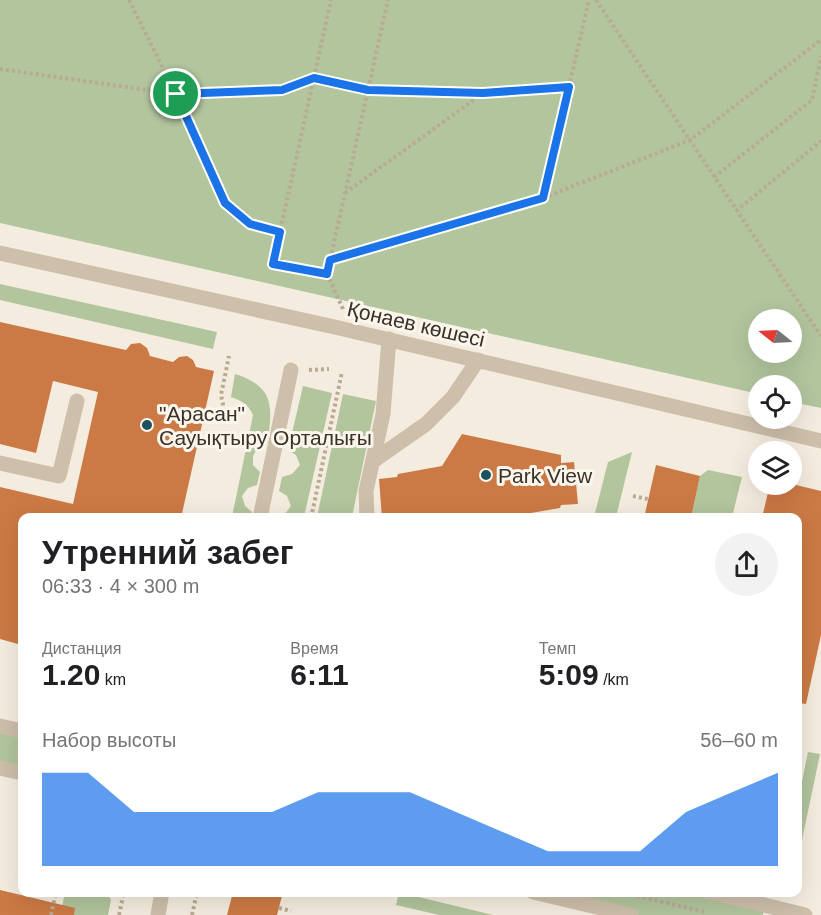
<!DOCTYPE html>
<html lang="ru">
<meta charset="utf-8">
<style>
:root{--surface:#fff;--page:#f2f2f2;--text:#202124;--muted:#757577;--accent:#1a73e8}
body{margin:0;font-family:Arial,sans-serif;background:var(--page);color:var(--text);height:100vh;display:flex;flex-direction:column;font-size:22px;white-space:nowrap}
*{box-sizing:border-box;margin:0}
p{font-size:20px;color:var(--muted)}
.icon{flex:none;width:33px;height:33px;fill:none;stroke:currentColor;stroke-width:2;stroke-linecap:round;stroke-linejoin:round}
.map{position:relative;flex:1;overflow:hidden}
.panel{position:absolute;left:18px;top:513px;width:784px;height:384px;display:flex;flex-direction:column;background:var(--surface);border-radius:12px;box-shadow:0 6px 24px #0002}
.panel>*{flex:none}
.needle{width:39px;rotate:288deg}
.tools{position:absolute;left:748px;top:309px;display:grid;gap:12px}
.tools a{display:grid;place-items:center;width:54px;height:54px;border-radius:50%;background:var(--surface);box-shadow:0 6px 24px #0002;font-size:30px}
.pin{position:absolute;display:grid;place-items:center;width:51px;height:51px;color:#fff;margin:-26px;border:3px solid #fff;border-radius:50%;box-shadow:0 2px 6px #0007}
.round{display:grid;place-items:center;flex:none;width:63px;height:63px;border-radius:32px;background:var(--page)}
.summary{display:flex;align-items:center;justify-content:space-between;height:102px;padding:0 24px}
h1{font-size:33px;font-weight:700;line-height:45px}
.figures{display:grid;grid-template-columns:repeat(3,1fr);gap:9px;height:102px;padding:6px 24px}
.figures div{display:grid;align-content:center}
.figures b{font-size:30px;font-weight:700}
.figures small{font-size:16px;font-weight:400}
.figures p{font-size:16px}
.chart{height:168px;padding:12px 24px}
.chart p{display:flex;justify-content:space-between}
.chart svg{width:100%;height:108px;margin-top:6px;fill:var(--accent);opacity:.7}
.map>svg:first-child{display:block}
</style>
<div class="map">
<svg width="821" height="915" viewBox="0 0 821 915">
<rect width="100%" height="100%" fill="#f4eddf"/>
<g fill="#b2c59d" fill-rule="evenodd">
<path d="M0 0H821V408L792 402V386H759V394L0 223ZM759 320H792V352H759Z"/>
<polygon points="0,284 217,332 213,349 0,300"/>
<path d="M235 374C275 386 273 409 267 444L258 447 253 456V465L260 472 257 485 248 488 242 496 245 506 252 512 251 517H232L253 415C248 404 242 401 231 397Z"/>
<polygon points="303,386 332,393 304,517 273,517 284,515 291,506 287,496 279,491 282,477 292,474 300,465 296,455 288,450"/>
<polygon points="343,394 376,401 352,517 317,517"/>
<polygon points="632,452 616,517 594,517 608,462"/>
<polygon points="708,470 742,477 732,517 691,518 700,476"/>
<polygon points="0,726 22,731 22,773 0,768"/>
<polygon points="808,752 820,754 798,859 798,800"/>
<polygon points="710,892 765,906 763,915 631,915 533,893"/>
<polygon points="65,893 108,894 111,900 108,915 60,915"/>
<polygon points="399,893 402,893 493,915 439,915 396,905"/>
</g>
<g fill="#cc7a45">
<polygon points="0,322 126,350 131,344 140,343 147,348 150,356 173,362 179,357 187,356 193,360 196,367 214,371 181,518 22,518 22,624 18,644 0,639 0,487 73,504 98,392 53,381 36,453 0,444"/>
<polygon points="462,434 561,455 561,463 574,462 578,504 561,505 560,508 503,518 382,518 379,479 397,477 398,474 442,466"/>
<polygon points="656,465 700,476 691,518 644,518"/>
<polygon points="770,484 792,484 821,491 821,635 806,704 798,703 798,518 762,518"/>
<polygon points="0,890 75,908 74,915 0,915"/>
<polygon points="233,892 283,892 277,915 227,915"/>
</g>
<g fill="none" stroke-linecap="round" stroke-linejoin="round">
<g stroke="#b9aa94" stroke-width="4" stroke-dasharray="3 3" stroke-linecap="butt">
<polyline points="129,0 176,94 225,203 250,224 280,232"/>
<polyline points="596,0 821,336"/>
<polyline points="0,69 176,94 282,90 314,78 368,90 483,93 569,87"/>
<polyline points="714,177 812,100 821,56"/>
<polyline points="345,193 482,94"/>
<polyline points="543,198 589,0"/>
<polyline points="736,211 821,141"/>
<polyline points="330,260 543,198 690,140 821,40"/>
<polyline points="327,274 273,264 331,0"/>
<polyline points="343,309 327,274 388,0"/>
<polyline points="309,370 329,369"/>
<polyline points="227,423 221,395 229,356"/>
<polyline points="633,496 648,499"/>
<polyline points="311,518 342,372"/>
<polyline points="637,896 705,912"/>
<polyline points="279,908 291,911"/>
<polyline points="51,915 56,892"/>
<polyline points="119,915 124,892"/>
<polyline points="192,915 197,892"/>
</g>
<g stroke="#cdbfaa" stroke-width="15">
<polyline points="0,253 339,328 821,441"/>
<polyline points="373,461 426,424 453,397 478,360"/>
<polyline points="0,463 59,476 77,401"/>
<polyline points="260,518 291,370"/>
<polyline points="367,518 366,491 383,414 389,339"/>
<polyline points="0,726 22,731"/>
<polyline points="0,768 22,773"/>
<polyline points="533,892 631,915"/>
<polyline points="710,892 805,915"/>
<polyline points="158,915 162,892"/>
</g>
</g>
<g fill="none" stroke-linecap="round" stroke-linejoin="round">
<g stroke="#fff" stroke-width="12">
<polygon id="route" points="314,78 368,90 483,93 569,87 543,198 330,260 327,274 273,264 280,232 250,224 225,203 176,94 282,90"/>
</g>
<use href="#route" stroke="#1a73e8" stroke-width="8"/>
</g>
<g fill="#1c515f" stroke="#fbf6ec" stroke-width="2">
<circle cx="147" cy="425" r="6"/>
<circle cx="486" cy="475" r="6"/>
</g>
<g text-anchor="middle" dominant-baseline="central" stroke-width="6" stroke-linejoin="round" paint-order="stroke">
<g font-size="21" fill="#3a312a" stroke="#fbf6ec">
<text transform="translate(416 324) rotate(13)">Қонаев көшесі</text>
</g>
<g font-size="21" fill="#3a312a" stroke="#fbf6ec" text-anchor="start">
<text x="159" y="413">"Арасан"<tspan x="159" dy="24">Сауықтыру Орталығы</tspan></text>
<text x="498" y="475">Park View</text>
</g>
</g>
</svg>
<div class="tools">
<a><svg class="needle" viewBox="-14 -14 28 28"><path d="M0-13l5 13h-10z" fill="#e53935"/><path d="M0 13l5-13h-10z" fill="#757577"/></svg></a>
<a><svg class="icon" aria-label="locate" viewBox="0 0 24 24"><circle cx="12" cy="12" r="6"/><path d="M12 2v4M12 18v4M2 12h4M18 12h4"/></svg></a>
<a><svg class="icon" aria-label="layers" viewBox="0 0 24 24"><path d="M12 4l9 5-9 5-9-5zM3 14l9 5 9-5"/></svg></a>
</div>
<div class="pin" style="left:176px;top:94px;background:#1e9e55"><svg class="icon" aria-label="arrive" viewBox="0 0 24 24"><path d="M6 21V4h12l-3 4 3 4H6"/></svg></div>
<section class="panel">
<div class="summary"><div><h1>Утренний забег</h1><p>06:33 · 4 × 300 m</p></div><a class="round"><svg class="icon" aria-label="share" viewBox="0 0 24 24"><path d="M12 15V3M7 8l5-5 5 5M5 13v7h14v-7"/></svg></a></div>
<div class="figures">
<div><p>Дистанция</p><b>1.20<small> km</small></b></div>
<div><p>Время</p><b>6:11</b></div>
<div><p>Темп</p><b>5:09<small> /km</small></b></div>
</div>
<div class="chart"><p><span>Набор высоты</span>56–60 m</p>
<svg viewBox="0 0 160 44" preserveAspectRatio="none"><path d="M0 44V6L10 6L20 22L30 22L40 22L50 22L60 14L70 14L80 14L90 22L100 30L110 38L120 38L130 38L140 22L150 14L160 6V44z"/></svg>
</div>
</section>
</div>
